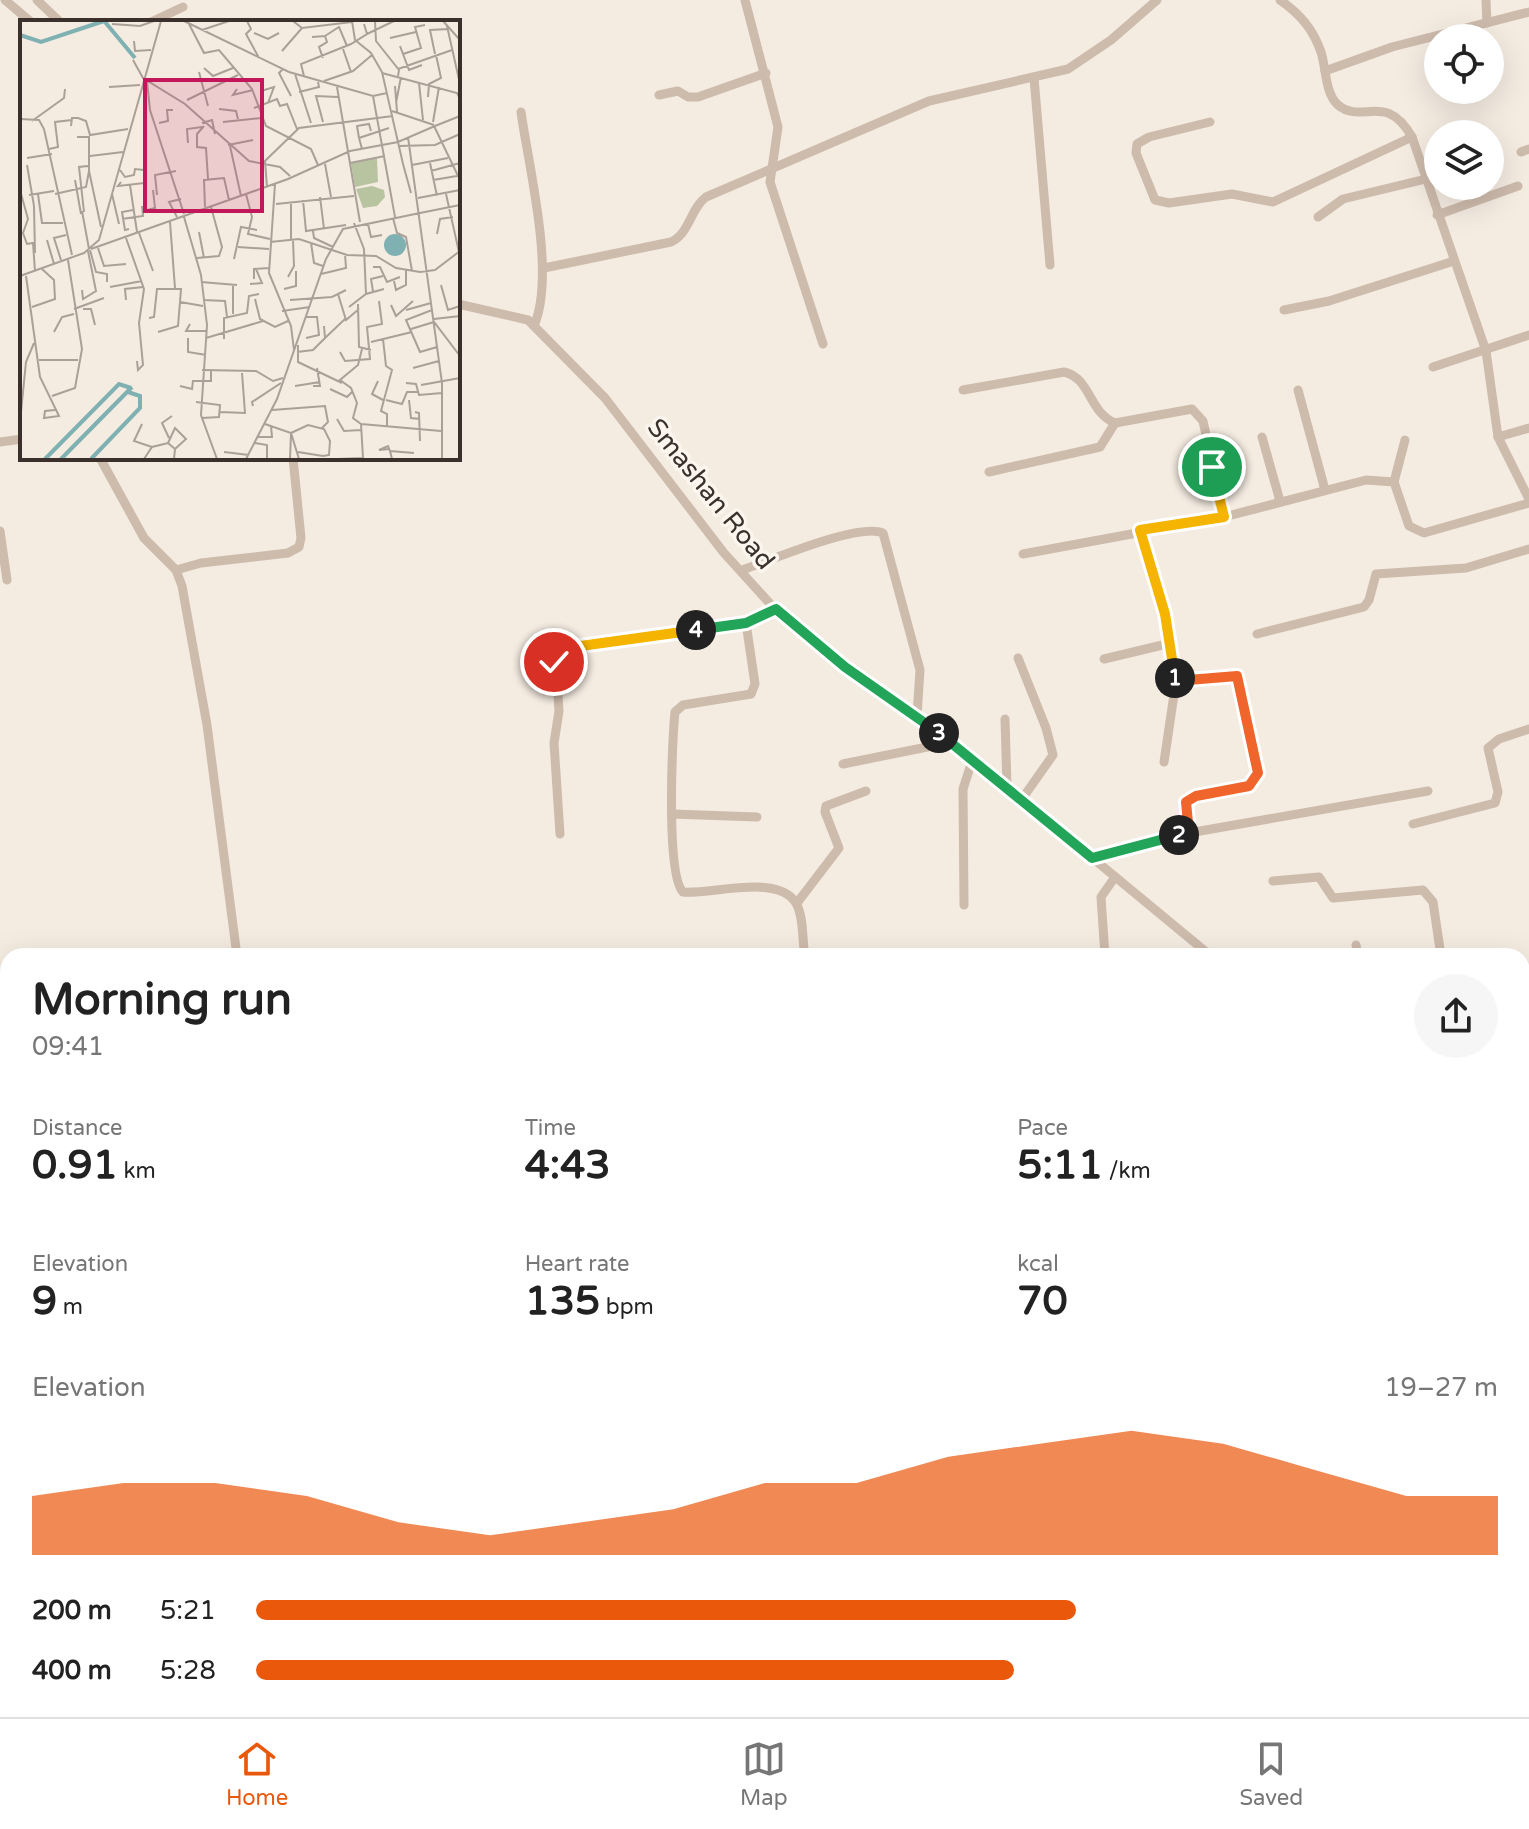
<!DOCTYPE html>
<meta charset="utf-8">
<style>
:root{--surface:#fff;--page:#f6f6f6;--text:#222;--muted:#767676;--line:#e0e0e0;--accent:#ea580c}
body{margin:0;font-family:"Varela Round",sans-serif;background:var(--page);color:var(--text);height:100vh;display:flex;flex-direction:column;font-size:30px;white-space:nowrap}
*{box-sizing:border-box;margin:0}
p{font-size:26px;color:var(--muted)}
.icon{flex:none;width:44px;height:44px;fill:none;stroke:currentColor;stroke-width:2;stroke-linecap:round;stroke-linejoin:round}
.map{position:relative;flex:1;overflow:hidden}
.sheet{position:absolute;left:0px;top:948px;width:1530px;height:770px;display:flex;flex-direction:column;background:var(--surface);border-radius:24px 24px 0 0;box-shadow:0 8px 32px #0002}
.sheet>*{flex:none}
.buttons{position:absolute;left:1424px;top:24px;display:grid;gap:16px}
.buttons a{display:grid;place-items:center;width:80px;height:80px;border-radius:50%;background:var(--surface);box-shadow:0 8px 32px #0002;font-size:40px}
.pin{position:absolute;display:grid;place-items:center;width:68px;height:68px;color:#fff;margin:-34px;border:4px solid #fff;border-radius:50%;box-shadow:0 2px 8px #0007}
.km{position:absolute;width:40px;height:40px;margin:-20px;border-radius:50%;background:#222;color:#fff;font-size:22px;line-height:40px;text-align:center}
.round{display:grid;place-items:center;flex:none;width:84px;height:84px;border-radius:42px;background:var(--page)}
.overview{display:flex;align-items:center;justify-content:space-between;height:136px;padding:0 32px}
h1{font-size:44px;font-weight:800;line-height:60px}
.metrics{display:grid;grid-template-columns:repeat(3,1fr);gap:12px;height:136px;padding:8px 32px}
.metrics div{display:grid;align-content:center}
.metrics b{font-size:40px;font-weight:800}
.metrics small{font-size:22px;font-weight:400}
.metrics p{font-size:22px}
.chart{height:224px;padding:16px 32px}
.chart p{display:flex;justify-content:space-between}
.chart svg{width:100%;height:144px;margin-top:8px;fill:var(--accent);opacity:.7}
ul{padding:0 32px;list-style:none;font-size:26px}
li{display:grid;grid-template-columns:128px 96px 1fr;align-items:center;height:60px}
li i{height:20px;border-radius:10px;background:var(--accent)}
.tabs{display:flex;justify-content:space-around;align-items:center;height:112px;border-top:2px solid var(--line);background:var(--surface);font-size:22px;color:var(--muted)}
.tabs a{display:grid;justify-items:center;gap:4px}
.tabs .active{color:var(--accent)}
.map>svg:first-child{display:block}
</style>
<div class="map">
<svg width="1529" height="1717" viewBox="0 0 1529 1717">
<rect width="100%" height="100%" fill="#f4ebe1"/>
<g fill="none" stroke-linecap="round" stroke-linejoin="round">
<g stroke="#cdbbac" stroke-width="9">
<polyline points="5,0 31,22"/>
<polyline points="37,0 60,22"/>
<polyline points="745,0 778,127 770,182 823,344"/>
<path d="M1280 0C1300 14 1313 29 1321 52 1326 67 1325 94 1338 105 1362 125 1386 91 1412 137L1486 351 1498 437 1529 499"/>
<polyline points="1486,0 1487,23"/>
<polyline points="151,22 183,7"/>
<polyline points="1325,71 1392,47 1529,12"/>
<polyline points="1034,78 1050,265"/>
<polyline points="659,95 678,91 688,97 698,97 766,73"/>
<path d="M521 112C529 169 556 274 534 326"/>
<polyline points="1210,122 1149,137 1137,144 1136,153 1155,200 1169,203 1232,194 1273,202 1412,137"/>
<polyline points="1521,152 1529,149"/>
<polyline points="1437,215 1518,186"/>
<polyline points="1318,217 1343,199 1426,179"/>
<path d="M544 268 671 242C690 233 690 209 706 197L929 101 1068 69 1111 40 1157 0"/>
<polyline points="458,304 528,320 605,398 724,553 774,608 845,667 952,742 1211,956"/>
<polyline points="1284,310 1329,301 1454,261"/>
<polyline points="1433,367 1529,335"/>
<path d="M963 390 1064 372C1091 378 1089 413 1115 423L1192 409 1203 421 1224 517"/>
<polyline points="1298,390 1325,490"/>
<polyline points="1262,437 1280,501"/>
<polyline points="1498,437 1529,428"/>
<polyline points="0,442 22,439"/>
<polyline points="100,458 144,538 176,570 182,586 207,725 237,956"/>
<polyline points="989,472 1100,447 1115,423"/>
<polyline points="1394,482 1405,440"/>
<polyline points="1140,530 1165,614 1176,681 1164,762"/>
<polyline points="0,531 7,580"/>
<polyline points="1023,554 1224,517 1366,480 1394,482 1409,526 1424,533 1529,503"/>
<polyline points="176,570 201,563 288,553 299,547 301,538 293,458"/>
<path d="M742 570C770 561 859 522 883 533L920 670 917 716"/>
<path d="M776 609 746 623 755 684 751 694 683 705 675 712C672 740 666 875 683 892 711 895 781 872 797 905 804 919 802 941 805 956"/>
<polyline points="1257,634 1364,607 1369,600 1376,574 1466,568 1529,549"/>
<polyline points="1018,658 1046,728 1053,755 1022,799"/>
<polyline points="1104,659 1171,643"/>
<polyline points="1176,681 1237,676 1258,773 1249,786 1196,796 1186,802 1189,833"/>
<polyline points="1005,719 1007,787"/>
<polyline points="843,764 952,742"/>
<polyline points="672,814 757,817"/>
<polyline points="1413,824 1495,803 1498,792 1488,748 1499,739 1529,729"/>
<polyline points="560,834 554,743 559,711 555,652 746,623"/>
<polyline points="1092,858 1113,850 1189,833 1428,791"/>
<polyline points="1273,881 1319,877 1333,898 1423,890 1433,902 1441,956"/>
<polyline points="797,903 839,848 825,812 826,806 866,791"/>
<polyline points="964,905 963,789 972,761"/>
<polyline points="1356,945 1358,956"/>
<polyline points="1105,956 1101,897 1115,877"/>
<polyline points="1522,1115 1529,1116"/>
<polyline points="0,1475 8,1535"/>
<polyline points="1522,1478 1529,1508"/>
<polyline points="0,1624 8,1623"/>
<polyline points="1522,1639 1529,1637"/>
<polyline points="37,1710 38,1717"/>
<polyline points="104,1710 105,1717"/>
<polyline points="372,1710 373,1717"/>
<polyline points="500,1710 502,1717"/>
<polyline points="669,1710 670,1717"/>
<polyline points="884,1710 889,1717"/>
<polyline points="1389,1710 1391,1717"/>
<polyline points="0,1713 19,1710"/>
</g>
<g stroke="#5c4a42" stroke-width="14">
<polyline points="1522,1434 1529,1431"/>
<polyline points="746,1717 764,1710"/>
</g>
</g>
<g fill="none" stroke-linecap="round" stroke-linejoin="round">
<g stroke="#fff" stroke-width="16">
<polyline id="split-1" points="1175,678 1165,614 1140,530 1224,517 1212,467"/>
</g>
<g stroke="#fff" stroke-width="16">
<polyline id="split-2" points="1175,678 1176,681 1237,676 1258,773 1249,786 1196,796 1186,802 1189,833 1179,835"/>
</g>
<g stroke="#fff" stroke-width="16">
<polyline id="split-3" points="939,733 1092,858 1179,835"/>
</g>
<g stroke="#fff" stroke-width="16">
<polyline id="split-4" points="696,630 746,623 776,609 845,667 939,733"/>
</g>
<g stroke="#fff" stroke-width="16">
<polyline id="split-5" points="554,662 559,649 696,630"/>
</g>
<use href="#split-1" stroke="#f5b400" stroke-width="10"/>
<use href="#split-2" stroke="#f0652b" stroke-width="10"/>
<use href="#split-3" stroke="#22a559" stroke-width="10"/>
<use href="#split-4" stroke="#22a559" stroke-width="10"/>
<use href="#split-5" stroke="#f5b400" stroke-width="10"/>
</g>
<g text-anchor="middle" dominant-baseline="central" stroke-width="7" stroke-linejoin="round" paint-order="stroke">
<g font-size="26" fill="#3b302b" stroke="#fbf5ee">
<text transform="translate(711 494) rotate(51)">Smashan Road</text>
</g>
</g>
<g transform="translate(20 20)">
<rect width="440" height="440" fill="#f4ebe1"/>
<path d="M357 138 358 162 335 167 331 143ZM352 166 364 170 365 177 357 186 343 188 336 169Z" fill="#b8c4a0"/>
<path d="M364 225a11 11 0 1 1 22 0a11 11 0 1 1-22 0Z" fill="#7fb0b2"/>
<path fill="none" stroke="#7fb0b2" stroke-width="4" d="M85 2 115 38M0 15 21 22 84 1M25 439 99 364 111 368M41 439 112 367M71 439 120 388V376L108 372"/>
<path fill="none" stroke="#aaa098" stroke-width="2" d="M164 1 269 52 353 76 367 73M227 1 231 9 226 14 239 38M273 1 282 8 332 2M332 1 335 20 351 33 362 52 383 144M355 1 356 21 379 50 378 56M423 1 440 20M92 4 120 6 134 1M169 4 184 33 199 30 232 69 246 106 291 129 298 145M427 6 440 64M182 10 209 1M234 13 248 19 259 13M347 14 374 1M305 16 319 7 327 26M292 17 305 16 307 22 299 27 303 38M370 18 396 12M114 21 115 31 131 30M380 26 389 50 402 45M323 29 331 52M262 31 282 8M383 34 401 28 395 7 405 5M415 34 410 10 428 9M113 40 123 58 165 84 229 141 260 147 270 156M184 48 193 56 213 48M263 49 259 53 271 76M378 49 432 30M179 52 188 86M362 53 437 73 440 79M275 54 291 103M284 56 281 44 331 24 347 14 344 4M127 61 130 90 164 194M304 61 333 51 352 35M399 63 403 100M375 66 377 92M89 67 120 65M317 67 340 202M217 69 213 75 233 70M241 71 254 67 248 83M279 72 299 67 298 62M353 76 375 197M408 77 409 64 421 58 416 35M167 80 218 55M376 83 381 57M234 88 257 79 260 86 267 84 277 109M199 89 216 91 218 99M372 91 414 105M0 99 19 100 24 109 52 235M12 101 44 78 45 69M203 102 242 98M303 102 296 76 318 77M413 102 419 67M139 103 148 101 147 90H153M182 103 192 100 195 114M51 106 52 98H58L66 101 70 115 108 109M184 106 177 114V127L186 128 188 159M414 106 440 160M415 106 440 96M57 117H69V151L81 207M388 117 422 363V439M339 118 337 106 349 104 351 111M168 123 167 109 182 107M208 125 233 120M210 126 221 176M379 126 415 125 440 114M29 129 38 127 35 102 52 100M342 129 339 118 369 108M70 136 103 132M7 138 32 134M330 143 365 136M410 143 417 176M305 144 311 177M383 144 391 173M7 145 14 186M392 145 428 138M100 150 105 157 114 155 115 149 124 150M411 151 440 143M55 160 61 194M413 160 437 156M101 162 98 166 124 163 126 177M255 164 249 253 271 306 274 330M110 165 117 212M247 167 245 141 279 108 373 96M0 170 8 199 3 213 7 224 13 223 15 251M18 174 22 203H43M35 174 66 167 69 151M92 174 99 204M226 174 232 197 228 214 250 219M426 174 439 232M9 175 34 171M137 175 135 155 156 151M300 177 304 209M398 178 440 170M283 180 286 211 326 205M256 184 334 176M271 184V220M14 186 15 233M185 187 184 160 204 158 209 180M62 191 69 229M123 191 135 188 133 170M64 192 59 147 68 146M400 193 440 185M157 197 149 182 161 179M164 197 181 255 187 305 181 395 197 439M373 198 377 213 386 217 392 251M102 199 123 196 122 186M150 202 155 268M334 203 344 229 346 274M348 204 351 217 362 215M109 209 105 210 102 192 113 190M293 211 294 218 313 227M179 212 184 238M119 213 133 251M417 214 420 199 433 197M106 218 124 269 119 303 123 345 118 350 117 341M27 220 34 244M250 222 279 219 327 235 356 236 376 248 400 252 415 250 440 231M291 223 294 243 303 246M218 227 249 229M78 228 84 246 106 244M71 229 268 159 330 131 378 122 415 106M70 230 76 252 87 254V262M177 238 199 236 202 227 191 187M214 239 221 207 237 210M41 240 34 218 46 215M353 247H360L367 262 380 257M301 254 326 248 325 234M0 256 64 233 79 220 141 1M6 256 20 357 39 396 24 398 25 391 35 390M268 257 274 246 273 220M234 259V249L249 248M374 261 376 270 386 265V250M181 262 217 265M230 264 242 263 236 249M213 265V294M421 265 428 290 440 286M90 267 122 261M264 269 276 266V251M62 270 63 279 76 271 68 231M353 271 351 259 363 256M318 274 326 300 339 289M235 279 240 299 255 307 268 301M106 280 105 269 123 267M183 280 205 281 207 297M270 280 312 277 326 270M338 284 339 327 351 330M371 285 376 296 393 281M12 287 35 279 34 260 22 249M329 287 346 274 364 269M54 289 84 278M63 289H71L75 305M386 290 411 283M412 290 386 300 400 332 417 327M262 291 290 287M129 298 134 297 137 269H161L160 282 183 286M414 299 440 296M170 304 166 311H187M391 309 414 302 440 336M34 312 42 297 54 294M138 312 158 306 160 282M168 318V332L186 335M186 318 243 301M286 318 299 315 297 297H286M305 318 325 299M204 319V298L227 293 229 276 239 274M363 319 366 346 372 350 361 391 367 394V406M351 322 392 312M278 325V342L322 363M277 332 293 330 305 318 304 306M320 332 325 341 350 339 347 307 362 304 359 281M19 340H58M393 348 419 341M182 350 236 351 253 361 263 358M358 361 352 374 363 380M386 363 396 364 399 375 422 373M401 365 440 358M160 366 172 369 173 361H191V351M275 366 300 362M293 366H300L297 348M310 369 327 377 332 372M32 376 55 368 62 329 48 240M366 380 382 384 387 372H398M389 380 391 398 400 399M176 382 200 385 199 397 182 398M233 386 232 382 261 363M252 390 305 386 308 402 302 408M200 392 225 393 222 353M395 392 399 393 400 421M317 399 324 411 341 410M0 402 6 342 14 323M122 404 114 421 132 427M245 404 271 413 279 439M341 404 421 411M271 413 288 405 304 409 310 421 309 435 303 436M238 417H252L251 406M149 418 142 403 152 396M148 423 155 408 166 419 155 429M235 423 247 425V439M369 429 359 430 368 426 370 431 372 439M370 431 394 433M204 432 229 435M278 432 303 436M124 439 132 427 148 423 155 429 154 439M226 439 257 379 306 239 323 209 400 193M270 439 271 414M317 439 343 438 341 404 333 398 337 383 331 368 320 360 338 345 342 329"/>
<path fill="#c2185b" fill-opacity="0.15" stroke="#c2185b" stroke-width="4" d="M125 60H242V191H125Z"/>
<rect width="440" height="440" fill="none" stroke="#3b302b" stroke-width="4"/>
</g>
</svg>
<div class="buttons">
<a><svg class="icon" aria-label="locate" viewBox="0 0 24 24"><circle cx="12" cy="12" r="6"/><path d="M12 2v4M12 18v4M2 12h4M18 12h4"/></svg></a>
<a><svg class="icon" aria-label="layers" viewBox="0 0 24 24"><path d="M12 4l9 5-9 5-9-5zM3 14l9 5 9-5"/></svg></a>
</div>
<div class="pin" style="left:1212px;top:467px;background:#1e9e55"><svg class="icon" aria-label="arrive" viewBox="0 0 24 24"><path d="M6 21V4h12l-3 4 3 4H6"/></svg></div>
<div class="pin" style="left:554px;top:662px;background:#d93025"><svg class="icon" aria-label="check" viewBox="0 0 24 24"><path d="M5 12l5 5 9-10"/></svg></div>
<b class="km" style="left:1175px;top:678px">1</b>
<b class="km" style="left:1179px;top:835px">2</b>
<b class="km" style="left:939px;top:733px">3</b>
<b class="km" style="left:696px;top:630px">4</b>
<section class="sheet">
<div class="overview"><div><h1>Morning run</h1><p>09:41</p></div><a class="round"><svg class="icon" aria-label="share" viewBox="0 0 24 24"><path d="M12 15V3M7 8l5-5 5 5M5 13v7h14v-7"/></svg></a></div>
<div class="metrics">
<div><p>Distance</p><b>0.91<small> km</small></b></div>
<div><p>Time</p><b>4:43</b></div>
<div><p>Pace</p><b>5:11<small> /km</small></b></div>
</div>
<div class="metrics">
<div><p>Elevation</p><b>9<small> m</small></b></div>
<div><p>Heart rate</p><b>135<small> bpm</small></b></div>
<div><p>kcal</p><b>70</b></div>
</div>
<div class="chart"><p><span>Elevation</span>19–27 m</p>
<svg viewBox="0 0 160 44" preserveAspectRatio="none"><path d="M0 44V26L10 22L20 22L30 26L40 34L50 38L60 34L70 30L80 22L90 22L100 14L110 10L120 6L130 10L140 18L150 26L160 26V44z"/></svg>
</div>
<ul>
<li><b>200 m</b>5:21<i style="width:66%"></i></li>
<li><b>400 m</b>5:28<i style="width:61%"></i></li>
</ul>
</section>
</div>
<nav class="tabs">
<a class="active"><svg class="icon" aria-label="home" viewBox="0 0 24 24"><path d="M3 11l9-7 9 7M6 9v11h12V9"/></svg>Home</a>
<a><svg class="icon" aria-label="map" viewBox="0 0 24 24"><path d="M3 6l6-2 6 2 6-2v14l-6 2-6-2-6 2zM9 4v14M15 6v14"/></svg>Map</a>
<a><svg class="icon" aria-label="saved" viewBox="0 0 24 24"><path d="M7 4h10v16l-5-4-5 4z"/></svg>Saved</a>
</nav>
